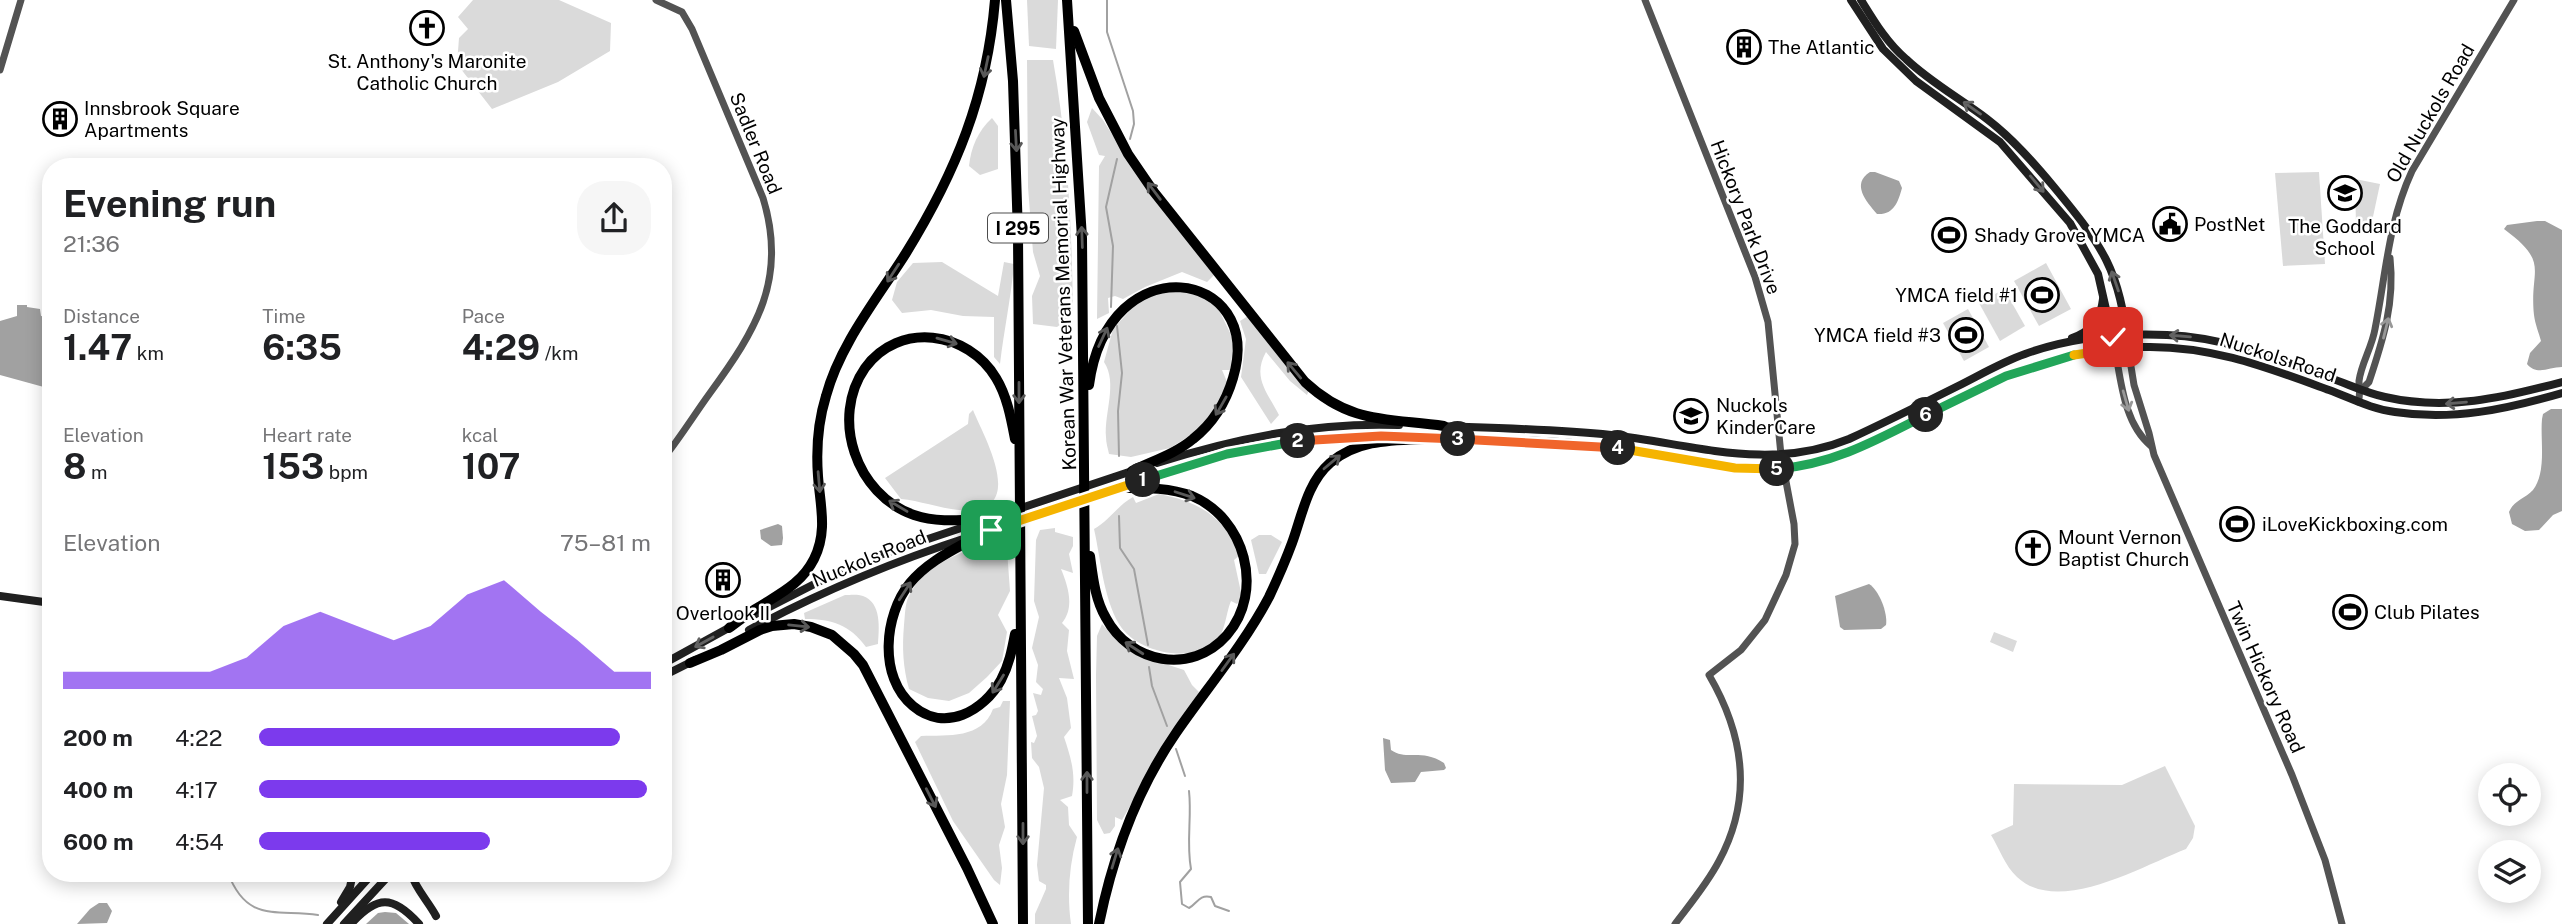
<!DOCTYPE html>
<meta charset="utf-8">
<style>
:root{--surface:#fff;--page:#f6f6f6;--text:#202124;--muted:#757577;--accent:#7c3aed}
body{margin:0;font-family:"Public Sans",sans-serif;background:var(--page);color:var(--text);height:100vh;display:flex;flex-direction:column;font-size:26px;white-space:nowrap}
*{box-sizing:border-box;margin:0}
p{font-size:23px;color:var(--muted)}
.icon{flex:none;width:38px;height:38px;fill:none;stroke:currentColor;stroke-width:2;stroke-linecap:round;stroke-linejoin:round}
.map{position:relative;flex:1;overflow:hidden}
.sheet{position:absolute;left:42px;top:158px;width:630px;height:724px;display:flex;flex-direction:column;background:var(--surface);border-radius:28px;box-shadow:0 4px 18px #0003}
.sheet>*{flex:none}
.tools{position:absolute;left:2478px;top:763px;display:grid;gap:14px}
.tools a{display:grid;place-items:center;width:63px;height:63px;border-radius:50%;background:var(--surface);box-shadow:0 4px 18px #0003;font-size:35px}
.pin{position:absolute;display:grid;place-items:center;width:60px;height:60px;color:#fff;margin:-30px;border-radius:14px;box-shadow:0 4px 10px #0006}
.km{position:absolute;width:35px;height:35px;margin:-18px;border-radius:50%;background:#222;color:#fff;font-size:19px;line-height:35px;text-align:center}
.round{display:grid;place-items:center;flex:none;width:74px;height:74px;border-radius:28px;background:var(--page)}
.head{display:flex;align-items:center;justify-content:space-between;height:119px;padding:0 21px}
h1{font-size:38px;font-weight:700;line-height:52px}
.stats{display:grid;grid-template-columns:repeat(3,1fr);gap:10px;height:119px;padding:7px 21px}
.stats div{display:grid;align-content:center}
.stats b{font-size:35px;font-weight:700}
.stats small{font-size:19px;font-weight:400}
.stats p{font-size:19px}
.chart{height:196px;padding:14px 21px}
.chart p{display:flex;justify-content:space-between}
.chart svg{width:100%;height:126px;margin-top:7px;fill:var(--accent);opacity:.7}
ul{padding:0 21px;list-style:none;font-size:23px}
li{display:grid;grid-template-columns:112px 84px 1fr;align-items:center;height:52px}
li i{height:18px;border-radius:9px;background:var(--accent)}
.map>svg:first-child{display:block}
</style>
<div class="map">
<svg width="2562" height="924" viewBox="0 0 2562 924">
<rect width="100%" height="100%" fill="#fff"/>
<g fill="#dadada">
<polygon points="473,0 559,0 611,23 610,51 558,82 492,109 457,64 459,38 468,29 458,17"/>
<polygon points="1027,0 1058,0 1056,49 1029,46"/>
<path d="M1027 60H1053C1068 145 1072 229 1073 315L1057 327 1033 324 1032 296 1040 276 1033 252 1028 187Z"/>
<polygon points="1092,108 1103,120 1144,185 1214,275 1207,282 1182,272 1145,287 1123,299 1115,296 1108,298 1109,313 1097,319 1099,166 1105,156 1099,155 1087,122"/>
<path d="M992 118 998 126V169L980 175 969 166C971 147 978 131 992 118Z"/>
<polygon points="2319,172 2325,264 2283,266 2275,173"/>
<polygon points="2355,179 2380,184 2371,226 2356,226"/>
<path d="M942 262 998 296 1004 262 1014 264C1011 298 1004 330 1000 364L994 357V317L963 316 931 310 902 313 892 300 897 282 913 263Z"/>
<polygon points="2046,263 2071,309 2039,326 2014,281"/>
<polygon points="2004,289 2025,326 2000,341 1979,303"/>
<path d="M1175 290 1202 295 1219 310 1233 339 1231 370H1222L1228 384 1215 411 1194 433 1170 448 1131 457 1109 454C1108 449 1106 443 1106 437 1104 413 1118 383 1104 362L1113 329 1134 306 1155 292Z"/>
<polygon points="1968,309 1989,347 1964,361 1943,323"/>
<path d="M1248 316 1309 390 1307 395 1290 381 1266 352C1252 377 1267 392 1279 415L1271 424 1241 377 1246 339 1240 321Z"/>
<path d="M973 410C983 435 1023 503 975 510 952 513 924 501 901 499L885 478 968 424 969 414Z"/>
<path d="M1159 494C1200 502 1224 517 1240 555L1234 560 1242 597 1237 604 1231 601C1225 615 1226 635 1212 645 1185 663 1135 651 1119 624 1103 596 1101 560 1094 529 1110 520 1117 506 1133 497L1136 503Z"/>
<path d="M1055 528V532L1073 537V546L1069 554 1073 573 1061 569C1068 586 1075 607 1062 623L1069 630 1067 651 1074 679 1059 678 1067 698 1071 728 1064 737C1071 758 1076 774 1072 796L1060 800 1068 807 1069 825 1077 837C1069 866 1067 895 1071 924H1035V914L1046 889V885L1039 881 1037 865 1044 788 1039 767 1032 758 1031 742 1034 743 1037 736 1032 716 1036 715 1038 711 1033 693 1041 695 1043 689 1036 682 1038 665 1032 648 1039 617 1034 601 1036 540 1040 530Z"/>
<polygon points="1259,535 1271,535 1282,542 1266,574 1259,574 1251,540"/>
<path d="M992 542 1007 550 1010 591 998 615 1007 632 1002 661 987 677 969 693 949 701 928 698 909 689C903 667 902 648 904 625 905 616 905 605 908 598 922 565 961 552 992 542Z"/>
<path d="M845 595C850 595 858 594 863 596 882 603 879 629 878 644L866 647C850 625 832 619 805 619L804 613Z"/>
<polygon points="1102,624 1120,644 1138,655 1184,670 1192,685 1199,692 1164,747 1122,820 1115,817 1115,826 1110,833 1104,834 1097,820 1096,675 1097,636"/>
<polygon points="1994,632 2017,641 2013,652 1990,642"/>
<path d="M1003 701H1010L1007 775 1001 804 1005 827 999 845 1002 868 1000 885 994 880 953 821 915 742 921 736C948 735 982 739 993 709L1000 707Z"/>
<path d="M2165 766 2195 826 2193 838 2186 849C2142 866 2058 916 2017 877 2005 866 1999 848 1991 835L2013 825 2014 784 2122 785Z"/>
</g>
<g fill="#a1a1a1">
<path d="M1870 172H1875L1899 181 1902 188C1898 202 1894 215 1877 214 1866 201 1851 184 1870 172Z"/>
<path d="M2537 221H2545L2562 230V367C2549 367 2537 376 2527 364L2530 353 2541 341C2539 333 2535 324 2534 315 2529 268 2551 264 2504 229L2507 225Z"/>
<polygon points="17,305 27,305 27,307 40,309 41,316 48,317 48,320 51,320 51,389 0,375 0,321 17,316"/>
<path d="M2551 409H2562V511L2553 515 2539 530 2525 531 2512 524 2509 512C2514 500 2525 499 2533 490 2547 471 2540 441 2542 419L2543 414Z"/>
<polygon points="778,524 782,526 783,538 782,545 771,546 761,539 760,530"/>
<path d="M1869 584C1879 590 1888 613 1886 625L1881 629 1844 630 1840 627 1835 596Z"/>
<path d="M1383 738 1390 740 1391 750C1407 761 1421 748 1444 763L1446 768 1444 770 1421 772 1415 782 1391 783 1385 770Z"/>
<polygon points="99,903 107,903 112,911 107,923 77,924 90,909"/>
<polygon points="385,912 396,913 409,924 366,924 378,913"/>
</g>
<g fill="none" stroke-linecap="round" stroke-linejoin="round">
<g stroke="#a1a1a1" stroke-width="2">
<polyline points="1107,0 1107,32 1133,111 1134,124 1130,139"/>
<polyline points="1111,307 1113,246 1106,207 1117,159"/>
<polyline points="1117,326 1122,373 1118,411 1119,456"/>
<polyline points="1119,516 1120,548 1134,569 1148,645"/>
<polyline points="1149,667 1152,686 1167,726"/>
<polyline points="1176,749 1185,776"/>
<path d="M1189 791C1192 818 1186 842 1191 869L1180 882 1182 904 1189 908C1197 904 1199 894 1211 897L1215 906 1229 911"/>
<path d="M228 873C247 923 276 909 318 915"/>
</g>
<g stroke="#535353" stroke-width="7">
<path d="M656 0 682 12 692 29 763 198C788 279 756 330 710 393 694 415 680 438 663 459"/>
<path d="M1645 0 1755 277 1768 322 1781 455 1794 524 1795 544 1786 575 1765 620 1741 650 1709 675C1744 735 1753 798 1719 861 1707 884 1690 904 1675 924"/>
<polyline points="0,70 21,0"/>
<polyline points="2128,348 2134,385 2149,433 2154,455 2292,775 2325,860 2342,924"/>
<path d="M2115 349C2121 381 2124 424 2151 446"/>
<path d="M2361 390 2369 382C2383 340 2395 303 2390 258"/>
<path d="M2358 402C2361 394 2359 389 2359 381 2361 364 2372 347 2375 329 2386 274 2388 223 2412 171L2514 0"/>
</g>
<g stroke="#202020" stroke-width="8">
<polyline points="1851,0 1883,49 1916,81 2000,142 2070,223 2098,274 2115,349"/>
<path d="M1861 0C1874 21 1887 43 1906 59 1930 82 1961 99 1987 119 2013 139 2034 163 2054 187 2102 245 2121 271 2128 348"/>
<path d="M2072 338C2091 332 2101 319 2103 299"/>
<path d="M1440 426C1497 428 1554 429 1611 435 1693 444 1768 472 1849 439 1886 422 1922 404 1958 386 1980 375 2002 362 2025 354 2069 338 2121 333 2167 335 2224 337 2276 358 2330 378 2348 384 2366 393 2385 397 2446 411 2503 398 2562 382"/>
<path d="M1436 438C1494 440 1554 439 1612 447 1680 455 1745 479 1814 464 1852 456 1887 435 1921 417 1992 380 2061 350 2142 347 2210 345 2266 367 2329 390 2351 398 2371 409 2395 412 2453 421 2507 409 2562 393"/>
<path d="M1157 463C1237 438 1315 422 1399 425"/>
<path d="M981 534C1117 490 1250 432 1395 437"/>
<polyline points="0,596 51,603"/>
<polyline points="752,616 832,575 877,556 1135,470"/>
<path d="M749 630C820 592 892 562 969 537"/>
<polyline points="663,664 734,625"/>
<polyline points="663,676 695,660"/>
<path d="M411 873C415 888 428 901 436 916"/>
<polyline points="341,902 350,887 353,873"/>
<polyline points="327,924 373,873"/>
<polyline points="344,924 391,873"/>
<path d="M351 924C377 895 393 895 419 924"/>
</g>
<g stroke="#000" stroke-width="10">
<polyline points="1006,0 1013,81 1018,235 1023,924"/>
<polyline points="1067,0 1082,238 1088,924"/>
<path d="M1074 31 1099 98 1128 154 1154 192 1305 382C1350 424 1387 418 1444 426"/>
<path d="M1089 385C1108 243 1266 269 1233 378 1226 402 1212 424 1193 439 1175 454 1152 461 1132 471"/>
<path d="M988 519C962 520 938 523 914 515 856 495 830 418 865 368 899 321 968 331 996 378 1007 396 1011 418 1015 439"/>
<path d="M985 532C958 548 930 559 910 583 884 615 878 677 913 706 945 733 984 711 1001 680 1009 665 1012 650 1015 634"/>
<path d="M1090 556C1093 578 1095 599 1106 618 1130 663 1191 676 1227 635 1265 591 1245 518 1192 496 1168 487 1143 488 1117 488"/>
<path d="M729 628C739 621 748 613 759 607 781 593 802 583 814 559 828 531 820 505 818 476 816 449 818 422 826 396 840 344 877 299 906 253 956 172 987 96 995 0"/>
<polyline points="690,663 721,650 760,630 772,626 794,624 811,627 832,635 854,654 863,665 967,868 993,924"/>
<path d="M1099 924C1113 855 1136 791 1176 733 1207 688 1243 646 1269 597 1277 580 1285 562 1292 543 1302 516 1307 483 1330 463 1361 436 1403 441 1441 438"/>
</g>
</g>
<defs><path id="oneway-shaft" d="M-6 0H5M1.5-3L5.5 0L1.5 3" fill="none" stroke-width="1.6" stroke-linecap="round" stroke-linejoin="round" transform="scale(1.75)"/></defs>
<g stroke="#595959">
<use href="#oneway-shaft" transform="translate(986 67) rotate(102)"/>
<use href="#oneway-shaft" transform="translate(1016 141) rotate(87)"/>
<use href="#oneway-shaft" transform="translate(1154 191) rotate(-127)"/>
<use href="#oneway-shaft" transform="translate(1082 237) rotate(-92)"/>
<use href="#oneway-shaft" transform="translate(893 273) rotate(123)"/>
<use href="#oneway-shaft" transform="translate(1103 337) rotate(-65)"/>
<use href="#oneway-shaft" transform="translate(947 341) rotate(16)"/>
<use href="#oneway-shaft" transform="translate(1294 370) rotate(-130)"/>
<use href="#oneway-shaft" transform="translate(1019 393) rotate(90)"/>
<use href="#oneway-shaft" transform="translate(1221 406) rotate(120)"/>
<use href="#oneway-shaft" transform="translate(1332 462) rotate(-40)"/>
<use href="#oneway-shaft" transform="translate(819 482) rotate(85)"/>
<use href="#oneway-shaft" transform="translate(1185 495) rotate(18)"/>
<use href="#oneway-shaft" transform="translate(898 506) rotate(-149)"/>
<use href="#oneway-shaft" transform="translate(905 591) rotate(-57)"/>
<use href="#oneway-shaft" transform="translate(799 626) rotate(6)"/>
<use href="#oneway-shaft" transform="translate(1134 648) rotate(-147)"/>
<use href="#oneway-shaft" transform="translate(1228 662) rotate(-54)"/>
<use href="#oneway-shaft" transform="translate(998 684) rotate(122)"/>
<use href="#oneway-shaft" transform="translate(1087 782) rotate(-90)"/>
<use href="#oneway-shaft" transform="translate(931 798) rotate(63)"/>
<use href="#oneway-shaft" transform="translate(1023 834) rotate(90)"/>
<use href="#oneway-shaft" transform="translate(1115 858) rotate(-73)"/>
</g>
<g stroke="#636363">
<use href="#oneway-shaft" transform="translate(1972 108) rotate(-145)"/>
<use href="#oneway-shaft" transform="translate(2037 184) rotate(50)"/>
<use href="#oneway-shaft" transform="translate(2115 281) rotate(-109)"/>
<use href="#oneway-shaft" transform="translate(2180 336) rotate(-175)"/>
<use href="#oneway-shaft" transform="translate(2456 403) rotate(175)"/>
<use href="#oneway-shaft" transform="translate(704 642) rotate(151)"/>
</g>
<g stroke="#989898">
<use href="#oneway-shaft" transform="translate(2386 328) rotate(-76)"/>
<use href="#oneway-shaft" transform="translate(2126 401) rotate(74)"/>
</g>
<g fill="none" stroke-linecap="round" stroke-linejoin="round">
<g stroke="#fff" stroke-width="14">
<polyline id="split-1" points="991,530 1143,480"/>
</g>
<g stroke="#fff" stroke-width="14">
<polyline id="split-2" points="1143,480 1227,454 1298,441"/>
</g>
<g stroke="#fff" stroke-width="14">
<polyline id="split-3" points="1298,441 1381,436 1458,439"/>
</g>
<g stroke="#fff" stroke-width="14">
<polyline id="split-4" points="1458,439 1618,448"/>
</g>
<g stroke="#fff" stroke-width="14">
<polyline id="split-5" points="1618,448 1735,468 1777,469"/>
</g>
<g stroke="#fff" stroke-width="14">
<path id="split-6" d="M1777 469C1834 464 1875 441 1926 415"/>
</g>
<g stroke="#fff" stroke-width="14">
<polyline id="split-7" points="1926,415 2006,376 2074,355"/>
</g>
<g stroke="#fff" stroke-width="14">
<polyline id="split-8" points="2074,355 2115,349 2113,337"/>
</g>
<use href="#split-1" stroke="#f5b400" stroke-width="9"/>
<use href="#split-2" stroke="#22a559" stroke-width="9"/>
<use href="#split-3" stroke="#f0652b" stroke-width="9"/>
<use href="#split-4" stroke="#f0652b" stroke-width="9"/>
<use href="#split-5" stroke="#f5b400" stroke-width="9"/>
<use href="#split-6" stroke="#22a559" stroke-width="9"/>
<use href="#split-7" stroke="#22a559" stroke-width="9"/>
<use href="#split-8" stroke="#f5b400" stroke-width="9"/>
</g>
<defs>
<g id="church-ring" transform="scale(1.75)"><circle r="9.5" fill="#fff" stroke="#000" stroke-width="1.5"/><path d="M-1.2-6h2.4v3.5h3.3v2.4h-3.3V6h-2.4V-.1h-3.3v-2.4h3.3Z" fill="#000"/></g>
<g id="building-ring" transform="scale(1.75)"><circle r="9.5" fill="#fff" stroke="#000" stroke-width="1.5"/><path d="M-4-6H4V6H1V3H-1V6H-4ZM-2.5-4.3h1.7v1.8h-1.7ZM.8-4.3h1.7v1.8H.8ZM-2.5-1h1.7V.8h-1.7ZM.8-1h1.7V.8H.8Z" fill="#000"/></g>
<g id="school-ring" transform="scale(1.75)"><circle r="9.5" fill="#fff" stroke="#000" stroke-width="1.5"/><path d="M0-5L7-2L0 1L-7-2ZM-4 1L0 2.5L4 1V4Q0 6-4 4Z" fill="#000"/></g>
<g id="civic-ring" transform="scale(1.75)"><circle r="9.5" fill="#fff" stroke="#000" stroke-width="1.5"/><path d="M-.6-6.5H3V-4.5H.6V-3L4-1V1h2V6H-6V1h2V-1L-.6-3ZM-1.2 2.5V6h2.4V2.5Z" fill="#000"/></g>
<g id="stadium-ring" transform="scale(1.75)"><circle r="9.5" fill="#fff" stroke="#000" stroke-width="1.5"/><path d="M0-5a6.5 5 0 1 0 0 10a6.5 5 0 1 0 0-10ZM-3.5-1.8h7v3.6h-7Z" fill="#000"/></g>
</defs>
<g fill-rule="evenodd">
<use href="#church-ring" x="427" y="28"/>
<use href="#building-ring" x="1744" y="47"/>
<use href="#building-ring" x="60" y="119"/>
<use href="#school-ring" x="2345" y="193"/>
<use href="#civic-ring" x="2170" y="224"/>
<use href="#stadium-ring" x="1949" y="235"/>
<use href="#stadium-ring" x="2042" y="295"/>
<use href="#stadium-ring" x="1966" y="335"/>
<use href="#school-ring" x="1691" y="416"/>
<use href="#stadium-ring" x="2237" y="524"/>
<use href="#church-ring" x="2033" y="548"/>
<use href="#building-ring" x="723" y="580"/>
<use href="#stadium-ring" x="2350" y="612"/>
</g>
<g text-anchor="middle" dominant-baseline="central" stroke-width="5" stroke-linejoin="round" paint-order="stroke">
<rect fill="#fff" stroke="#4c4c4c" stroke-width="2" x="988" y="213.5" width="60" height="29" rx="5"/>
<g font-size="18" font-weight="bold" fill="#000">
<text x="1018" y="228">I 295</text>
</g>
<g font-size="19" fill="#000" stroke="#fff" text-anchor="start">
<text x="1768" y="47">The Atlantic</text>
<text x="427" y="61" text-anchor="middle">St. Anthony's Maronite<tspan x="427" dy="22">Catholic Church</tspan></text>
<text x="84" y="108">Innsbrook Square<tspan x="84" dy="22">Apartments</tspan></text>
<text x="2194" y="224">PostNet</text>
<text x="2345" y="226" text-anchor="middle">The Goddard<tspan x="2345" dy="22">School</tspan></text>
<text x="1974" y="235">Shady Grove YMCA</text>
<text x="2018" y="295" text-anchor="end">YMCA field #1</text>
<text x="1941" y="335" text-anchor="end">YMCA field #3</text>
<text x="1716" y="405">Nuckols<tspan x="1716" dy="22">KinderCare</tspan></text>
<text x="2262" y="524">iLoveKickboxing.com</text>
<text x="2058" y="537">Mount Vernon<tspan x="2058" dy="22">Baptist Church</tspan></text>
<text x="2374" y="612">Club Pilates</text>
<text x="723" y="613" text-anchor="middle">Overlook II</text>
</g>
<g font-size="19" fill="#000" stroke="#fff">
<text transform="translate(2430 113) rotate(-60)">Old Nuckols Road</text>
<text transform="translate(756 143) rotate(68)">Sadler Road</text>
<text transform="translate(1746 217) rotate(69)">Hickory Park Drive</text>
<text transform="translate(1063 294) rotate(-92)">Korean War Veterans Memorial Highway</text>
<text transform="translate(2278 357) rotate(18)">Nuckols Road</text>
<text transform="translate(869 558) rotate(-22)">Nuckols Road</text>
<text transform="translate(2266 677) rotate(66)">Twin Hickory Road</text>
</g>
</g>
</svg>
<div class="tools">
<a><svg class="icon" aria-label="locate" viewBox="0 0 24 24"><circle cx="12" cy="12" r="6"/><path d="M12 2v4M12 18v4M2 12h4M18 12h4"/></svg></a>
<a><svg class="icon" aria-label="layers" viewBox="0 0 24 24"><path d="M12 4l9 5-9 5-9-5zM3 14l9 5 9-5"/></svg></a>
</div>
<div class="pin" style="left:991px;top:530px;background:#1e9e55"><svg class="icon" aria-label="arrive" viewBox="0 0 24 24"><path d="M6 21V4h12l-3 4 3 4H6"/></svg></div>
<div class="pin" style="left:2113px;top:337px;background:#d93025"><svg class="icon" aria-label="check" viewBox="0 0 24 24"><path d="M5 12l5 5 9-10"/></svg></div>
<b class="km" style="left:1143px;top:480px">1</b>
<b class="km" style="left:1298px;top:441px">2</b>
<b class="km" style="left:1458px;top:439px">3</b>
<b class="km" style="left:1618px;top:448px">4</b>
<b class="km" style="left:1777px;top:469px">5</b>
<b class="km" style="left:1926px;top:415px">6</b>
<section class="sheet">
<div class="head"><div><h1>Evening run</h1><p>21:36</p></div><a class="round"><svg class="icon" aria-label="share" viewBox="0 0 24 24"><path d="M12 15V3M7 8l5-5 5 5M5 13v7h14v-7"/></svg></a></div>
<div class="stats">
<div><p>Distance</p><b>1.47<small> km</small></b></div>
<div><p>Time</p><b>6:35</b></div>
<div><p>Pace</p><b>4:29<small> /km</small></b></div>
</div>
<div class="stats">
<div><p>Elevation</p><b>8<small> m</small></b></div>
<div><p>Heart rate</p><b>153<small> bpm</small></b></div>
<div><p>kcal</p><b>107</b></div>
</div>
<div class="chart"><p><span>Elevation</span>75–81 m</p>
<svg viewBox="0 0 160 44" preserveAspectRatio="none"><path d="M0 44V38L10 38L20 38L30 38L40 38L50 33L60 22L70 17L80 22L90 27L100 22L110 11L120 6L130 17L140 27L150 38L160 38V44z"/></svg>
</div>
<ul>
<li><b>200 m</b>4:22<i style="width:92%"></i></li>
<li><b>400 m</b>4:17<i style="width:99%"></i></li>
<li><b>600 m</b>4:54<i style="width:59%"></i></li>
</ul>
</section>
</div>
